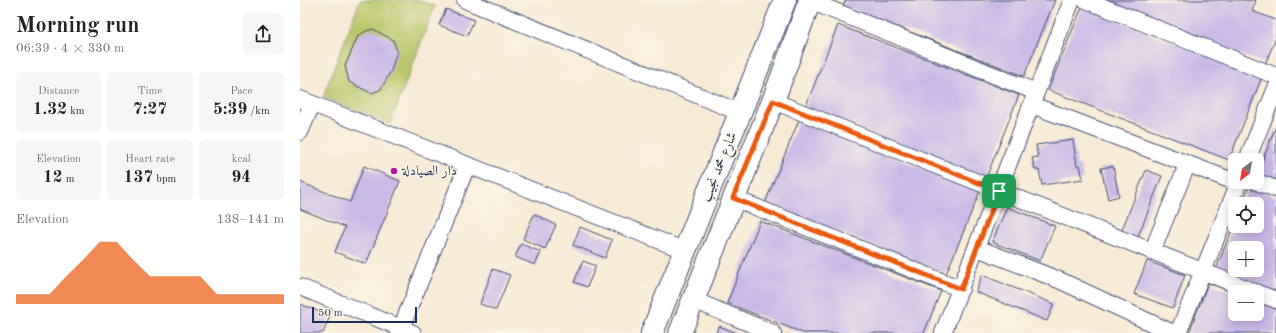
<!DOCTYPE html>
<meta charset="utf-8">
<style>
:root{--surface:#fff;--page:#f6f6f6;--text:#222;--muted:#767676;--accent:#ea580c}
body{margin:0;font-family:"Old Standard TT",Amiri,serif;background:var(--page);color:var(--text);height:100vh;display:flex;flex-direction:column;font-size:15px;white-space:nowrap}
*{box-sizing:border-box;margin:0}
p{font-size:13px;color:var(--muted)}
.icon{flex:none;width:22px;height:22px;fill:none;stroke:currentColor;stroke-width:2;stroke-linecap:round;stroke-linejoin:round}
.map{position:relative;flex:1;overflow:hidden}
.panel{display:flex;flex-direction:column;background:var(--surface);width:300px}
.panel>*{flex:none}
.needle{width:26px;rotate:211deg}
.tools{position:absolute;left:928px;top:153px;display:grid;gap:8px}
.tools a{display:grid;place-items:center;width:36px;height:36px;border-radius:6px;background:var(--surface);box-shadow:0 2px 10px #0003;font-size:20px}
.scale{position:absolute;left:12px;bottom:10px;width:105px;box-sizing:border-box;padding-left:4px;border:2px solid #1b2f5e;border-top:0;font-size:11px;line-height:14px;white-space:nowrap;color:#1b2f5e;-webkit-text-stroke:3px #fcf5e5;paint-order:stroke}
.pin{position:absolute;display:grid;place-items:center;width:34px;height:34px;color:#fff;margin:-17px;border-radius:8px;box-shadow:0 2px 6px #0006}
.round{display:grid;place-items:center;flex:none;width:42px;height:42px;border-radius:6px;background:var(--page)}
.headline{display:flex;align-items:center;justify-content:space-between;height:68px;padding:0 16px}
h1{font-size:22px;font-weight:700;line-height:30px}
.metrics{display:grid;grid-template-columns:repeat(3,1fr);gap:6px;height:68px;padding:4px 16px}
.metrics div{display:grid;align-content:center;border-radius:6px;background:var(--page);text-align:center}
.metrics b{font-size:17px;font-weight:700}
.metrics small{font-size:11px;font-weight:400}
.metrics p{font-size:11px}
.chart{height:112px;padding:8px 16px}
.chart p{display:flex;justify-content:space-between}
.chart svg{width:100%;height:72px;margin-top:4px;fill:var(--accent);opacity:.7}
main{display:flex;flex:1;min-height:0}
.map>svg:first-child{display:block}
</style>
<main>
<section class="panel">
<div class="headline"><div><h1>Morning run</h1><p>06:39 · 4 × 330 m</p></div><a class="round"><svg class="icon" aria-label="share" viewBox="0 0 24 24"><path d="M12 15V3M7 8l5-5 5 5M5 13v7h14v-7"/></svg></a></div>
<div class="metrics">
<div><p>Distance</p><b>1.32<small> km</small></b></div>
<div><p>Time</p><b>7:27</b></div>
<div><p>Pace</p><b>5:39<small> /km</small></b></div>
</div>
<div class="metrics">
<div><p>Elevation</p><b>12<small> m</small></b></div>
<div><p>Heart rate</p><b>137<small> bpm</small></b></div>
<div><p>kcal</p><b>94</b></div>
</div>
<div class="chart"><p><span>Elevation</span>138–141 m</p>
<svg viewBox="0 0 160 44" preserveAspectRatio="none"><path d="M0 44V38L10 38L20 38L30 27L40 17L50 6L60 6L70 17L80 27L90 27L100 27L110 27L120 38L130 38L140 38L150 38L160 38V44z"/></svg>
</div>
</section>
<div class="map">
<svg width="976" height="333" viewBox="0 0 976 333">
<rect width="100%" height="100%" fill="#fcf5e5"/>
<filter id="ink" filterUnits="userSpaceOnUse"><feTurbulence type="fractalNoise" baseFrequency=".025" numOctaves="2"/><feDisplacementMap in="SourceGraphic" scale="8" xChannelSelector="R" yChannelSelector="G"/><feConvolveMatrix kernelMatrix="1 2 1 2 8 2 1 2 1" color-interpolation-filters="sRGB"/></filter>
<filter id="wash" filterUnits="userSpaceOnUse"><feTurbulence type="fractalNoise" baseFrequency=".012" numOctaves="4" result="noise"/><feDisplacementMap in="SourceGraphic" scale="16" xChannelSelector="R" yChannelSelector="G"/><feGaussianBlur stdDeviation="0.9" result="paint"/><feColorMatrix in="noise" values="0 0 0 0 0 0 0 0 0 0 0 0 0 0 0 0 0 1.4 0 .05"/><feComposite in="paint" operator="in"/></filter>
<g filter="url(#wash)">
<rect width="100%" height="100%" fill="#f8ead4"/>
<polygon fill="#b8c566" stroke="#6a7a62" points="60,0 118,0 135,6 90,124 23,97"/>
<g id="blocks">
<g fill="#cbb9e8" fill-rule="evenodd">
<polygon points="546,0 755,0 724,76 543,6"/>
<polygon points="801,0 956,0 952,11 976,20 976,38 965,64"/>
<polygon points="782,7 962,77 929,160 748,90"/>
<polygon points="146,9 174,20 167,36 139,25"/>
<polygon points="538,25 719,95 686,178 505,108"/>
<polygon points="73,29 93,40 97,51 91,71 85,82 80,90 71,93 49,82 45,66 58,36 66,31"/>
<polygon points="499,120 680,191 646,274 465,203"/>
<polygon points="976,126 976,182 957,175"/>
<polygon points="773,140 777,166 780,165 783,179 742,185 739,170 735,170 732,158 738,157 736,145"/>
<polygon points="64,166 100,181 66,264 35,252 45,227 0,209 0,182 50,202"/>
<polygon points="813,166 819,196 808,199 801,168"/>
<polygon points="846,170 862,176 837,239 821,232"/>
<path d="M949 186 976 197V293L916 269 935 222V226H957V204H942ZM935 248H957V270H935Z"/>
<polygon points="707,207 755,226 740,261 692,242"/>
<polygon points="234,214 256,225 245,249 223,239"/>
<polygon points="460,221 641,291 624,333 503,333 427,303"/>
<polygon points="280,227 312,240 305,258 273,245"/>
<polygon points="221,244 241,252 235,265 215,257"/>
<polygon points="283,261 296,266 287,287 274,282"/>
<polygon points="847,261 885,275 873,308 834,294"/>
<polygon points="193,269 210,275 196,310 180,304"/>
<polygon points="682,275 754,304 747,321 676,292"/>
<polygon points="908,283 935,293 935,314 957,314 957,302 976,309 976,333 889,333"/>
<polygon points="0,304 30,316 23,333 0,333"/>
<polygon points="419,326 437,333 416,333"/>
</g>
</g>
</g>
<g filter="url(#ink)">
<use href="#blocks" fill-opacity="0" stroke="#3c4b70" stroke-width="1"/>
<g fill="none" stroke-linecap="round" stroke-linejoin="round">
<g stroke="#3c4b70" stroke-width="18">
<g id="minor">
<polyline points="165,0 441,113"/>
<polyline points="786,0 976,76"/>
<polyline points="510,1 736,92"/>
<polyline points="0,99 386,251"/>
<polyline points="473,101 955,292"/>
<polyline points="732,105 938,183"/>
<polyline points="0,132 12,104"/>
<polyline points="947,160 976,88"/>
<polyline points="957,182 976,189"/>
<polyline points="433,198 661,289"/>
<polyline points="677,248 759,280 873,333"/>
<polyline points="852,252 887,165"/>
<polyline points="0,287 113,333"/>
<polyline points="957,293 976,300"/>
<polyline points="393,300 473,333"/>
<polyline points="99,333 167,166"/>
<polyline points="643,333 772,0"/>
<polyline points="878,333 939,182"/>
</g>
</g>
<g stroke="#3c4b70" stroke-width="24">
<g id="secondary">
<polyline points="352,333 485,0"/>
<polyline points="380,333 473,101 510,0"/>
</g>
</g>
<use href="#minor" stroke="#fff" stroke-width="16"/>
<use href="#secondary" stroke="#fff" stroke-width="22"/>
</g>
</g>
<g fill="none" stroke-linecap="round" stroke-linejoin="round" filter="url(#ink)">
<g stroke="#fff" stroke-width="8">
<polygon id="route" points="473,101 699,191 661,289 433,198"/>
</g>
<use href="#route" stroke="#ea580c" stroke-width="5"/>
</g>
<circle fill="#b5179e" stroke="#fcf5e5" stroke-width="1.5" cx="94" cy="171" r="4"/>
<g text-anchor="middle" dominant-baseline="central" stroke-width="3" stroke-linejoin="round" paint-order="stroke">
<g font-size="14" fill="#1b2f5e" stroke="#fcf5e5">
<text transform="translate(419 167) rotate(-68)">شارع محمد نجيب</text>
</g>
<g font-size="14" fill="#1b2f5e" stroke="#fcf5e5" text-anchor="start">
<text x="102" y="171">دار الصيادلة</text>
</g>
</g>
</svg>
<div class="tools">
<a><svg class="needle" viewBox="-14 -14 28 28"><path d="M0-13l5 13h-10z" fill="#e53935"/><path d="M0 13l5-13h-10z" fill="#767676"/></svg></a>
<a><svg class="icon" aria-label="locate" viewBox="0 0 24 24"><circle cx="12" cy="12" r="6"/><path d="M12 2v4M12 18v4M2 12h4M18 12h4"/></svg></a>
<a>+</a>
<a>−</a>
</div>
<div class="scale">50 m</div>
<div class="pin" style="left:699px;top:191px;background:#1e9e55"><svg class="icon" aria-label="arrive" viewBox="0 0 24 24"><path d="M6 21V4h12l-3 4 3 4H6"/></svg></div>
</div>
</main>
